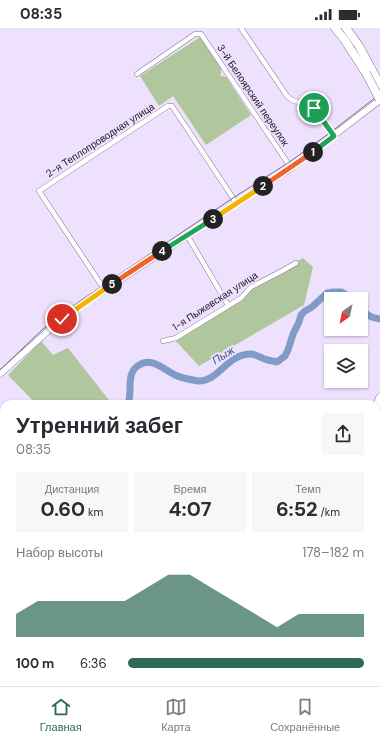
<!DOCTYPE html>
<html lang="ru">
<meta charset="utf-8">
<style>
:root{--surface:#fff;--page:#f7f7f7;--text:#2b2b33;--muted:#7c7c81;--line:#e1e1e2;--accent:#2d6954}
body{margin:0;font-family:"DM Sans",sans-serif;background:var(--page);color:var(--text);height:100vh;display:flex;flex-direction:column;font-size:15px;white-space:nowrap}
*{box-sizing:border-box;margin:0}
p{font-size:13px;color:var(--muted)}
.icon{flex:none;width:22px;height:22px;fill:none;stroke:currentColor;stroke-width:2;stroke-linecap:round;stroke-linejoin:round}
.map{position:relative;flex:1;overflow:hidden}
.details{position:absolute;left:0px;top:372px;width:380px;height:286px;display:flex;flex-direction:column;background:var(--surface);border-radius:12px 12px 0 0;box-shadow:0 1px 3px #0004}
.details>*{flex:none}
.needle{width:26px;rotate:213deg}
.buttons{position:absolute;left:324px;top:264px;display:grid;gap:8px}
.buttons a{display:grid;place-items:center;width:44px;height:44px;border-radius:0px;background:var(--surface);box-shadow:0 1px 3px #0004;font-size:20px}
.pin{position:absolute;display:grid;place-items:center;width:34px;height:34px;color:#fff;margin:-17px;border:2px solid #fff;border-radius:50%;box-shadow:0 1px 4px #0007}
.km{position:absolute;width:20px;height:20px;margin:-10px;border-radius:50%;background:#222;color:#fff;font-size:11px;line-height:20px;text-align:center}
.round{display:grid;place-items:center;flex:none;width:42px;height:42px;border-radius:0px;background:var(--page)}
.summary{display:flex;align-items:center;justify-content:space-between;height:68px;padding:0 16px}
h1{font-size:22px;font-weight:700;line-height:30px}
.metrics{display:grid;grid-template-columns:repeat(3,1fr);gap:6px;height:68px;padding:4px 16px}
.metrics div{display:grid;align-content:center;border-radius:0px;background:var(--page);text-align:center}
.metrics b{font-size:20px;font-weight:700}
.metrics small{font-size:11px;font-weight:400}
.metrics p{font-size:11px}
.chart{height:112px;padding:8px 16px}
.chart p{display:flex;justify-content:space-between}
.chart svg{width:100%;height:72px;margin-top:4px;fill:var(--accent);opacity:.7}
ul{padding:0 16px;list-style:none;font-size:13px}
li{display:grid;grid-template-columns:64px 48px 1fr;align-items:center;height:30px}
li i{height:10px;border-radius:5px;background:var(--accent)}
.status{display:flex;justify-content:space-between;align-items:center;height:28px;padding:0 20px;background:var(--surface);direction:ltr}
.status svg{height:11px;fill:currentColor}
.tab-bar{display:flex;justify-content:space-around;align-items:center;height:56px;border-top:1px solid var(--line);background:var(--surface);font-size:11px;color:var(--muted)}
.tab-bar a{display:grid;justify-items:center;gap:2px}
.tab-bar .selected{color:var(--accent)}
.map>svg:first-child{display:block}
</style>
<div class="status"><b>08:35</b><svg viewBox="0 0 49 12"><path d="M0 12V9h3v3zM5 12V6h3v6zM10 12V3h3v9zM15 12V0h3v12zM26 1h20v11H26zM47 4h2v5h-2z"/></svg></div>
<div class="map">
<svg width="380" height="658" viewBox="0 0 380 658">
<rect width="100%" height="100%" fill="#eee1fd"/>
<g fill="#b0c79d">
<polygon points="200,9 221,40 221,46 219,47 226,49 251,87 206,117 173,68 159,78 140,48"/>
<polygon points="303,230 313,239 304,277 199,338 173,310"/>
<polygon points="41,313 53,327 68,320 112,376 36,376 8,347"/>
</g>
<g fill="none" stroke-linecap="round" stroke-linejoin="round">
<g stroke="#809cc6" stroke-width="7">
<path d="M361 281C366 287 372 290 380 291"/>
<path d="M128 376C133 364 125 345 139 337 152 329 163 341 175 347 181 350 192 352 198 353 218 354 227 326 251 326 256 326 262 331 268 332 270 333 274 333 277 334L285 328 288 322 293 306 299 294 301 287 305 283 312 279 327 265 333 264H342L352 271"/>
<polyline points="0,571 4,577"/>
</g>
<g stroke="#82768f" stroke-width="5.5">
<g id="street">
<path d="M241 0 287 68C294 76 302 73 310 77 319 82 328 99 334 108"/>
<polyline points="137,46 195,6 201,6 291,140"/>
<polyline points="187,207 228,277"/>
<polyline points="104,261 39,163 168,78 172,78 237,176"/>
<polyline points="163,313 176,310 241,270 251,259 282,243 296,235"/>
<polyline points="376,438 380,440"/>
<polyline points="0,620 4,618"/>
<polyline points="83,654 85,658"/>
</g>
</g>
<g stroke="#82768f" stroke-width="7">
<polyline id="secondary" points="0,346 66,287 291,140 380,72"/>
</g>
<g stroke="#82768f" stroke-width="8">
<g id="primary">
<polyline points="161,654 174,658"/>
<polyline points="262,654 266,658"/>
<polyline points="275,654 277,658"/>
<polyline points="137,658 142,654"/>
<polyline points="148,658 158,654"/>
<polyline points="217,658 222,654"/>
</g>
</g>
<g stroke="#82768f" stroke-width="9">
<g id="highway">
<polyline points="335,0 344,11 366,45"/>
<polyline points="346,0 359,18 380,57"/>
<polyline points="376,379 380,370"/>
<polyline points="376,393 380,385"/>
<polyline points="201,658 204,654"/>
<polyline points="211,658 213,654"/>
</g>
</g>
<use href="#street" stroke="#fff" stroke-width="4.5"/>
<use href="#secondary" stroke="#fff" stroke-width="6"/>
<use href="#primary" stroke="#fff" stroke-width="7"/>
<use href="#highway" stroke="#fff" stroke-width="8"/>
<polyline stroke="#746c7d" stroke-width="1" points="0,342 43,301 80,273 233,170 288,135 331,104 380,66"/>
<g stroke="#82768f" stroke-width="9" stroke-linecap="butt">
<polyline id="highway-bridge" points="366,45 380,72"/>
</g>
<use href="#highway-bridge" stroke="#fff" stroke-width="8"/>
</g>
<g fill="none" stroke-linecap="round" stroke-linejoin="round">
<g stroke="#fff" stroke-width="8">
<polyline id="split-1" points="313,124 334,108 314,80"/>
</g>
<g stroke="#fff" stroke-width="8">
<polyline id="split-2" points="263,158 313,124"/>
</g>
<g stroke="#fff" stroke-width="8">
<polyline id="split-3" points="213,191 263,158"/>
</g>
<g stroke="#fff" stroke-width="8">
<polyline id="split-4" points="162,223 213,191"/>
</g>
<g stroke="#fff" stroke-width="8">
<polyline id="split-5" points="112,256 162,223"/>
</g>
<g stroke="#fff" stroke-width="8">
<polyline id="split-6" points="62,291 112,256"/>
</g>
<use href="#split-1" stroke="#22a559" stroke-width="5"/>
<use href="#split-2" stroke="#f0652b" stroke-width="5"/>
<use href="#split-3" stroke="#f5b400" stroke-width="5"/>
<use href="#split-4" stroke="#22a559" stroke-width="5"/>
<use href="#split-5" stroke="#f0652b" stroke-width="5"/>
<use href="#split-6" stroke="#f5b400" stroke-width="5"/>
</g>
<g text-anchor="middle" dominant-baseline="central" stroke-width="4" stroke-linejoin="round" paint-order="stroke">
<g font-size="10" fill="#1a151f" stroke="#eee1fd">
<text transform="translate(253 67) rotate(56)">3-й Белоярский переулок</text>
<text transform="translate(100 112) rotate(-33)">2-я Теплопроводная улица</text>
<text transform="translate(215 273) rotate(-33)">1-я Пыжевская улица</text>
</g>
<g font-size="11" font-style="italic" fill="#34588f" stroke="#eee1fd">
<text transform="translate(223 327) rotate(-32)">Пыж</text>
</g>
</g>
</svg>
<div class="buttons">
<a><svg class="needle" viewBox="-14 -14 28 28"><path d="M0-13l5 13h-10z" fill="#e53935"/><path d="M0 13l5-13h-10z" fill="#7c7c81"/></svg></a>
<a><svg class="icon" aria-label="layers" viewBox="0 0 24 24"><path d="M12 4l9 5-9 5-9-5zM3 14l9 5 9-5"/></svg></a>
</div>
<div class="pin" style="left:314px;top:80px;background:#1e9e55"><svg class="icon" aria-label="arrive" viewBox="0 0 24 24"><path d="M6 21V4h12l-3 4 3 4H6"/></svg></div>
<div class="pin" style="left:62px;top:291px;background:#d93025"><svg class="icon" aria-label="check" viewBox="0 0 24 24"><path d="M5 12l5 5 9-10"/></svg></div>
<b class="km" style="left:313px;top:124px">1</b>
<b class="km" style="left:263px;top:158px">2</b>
<b class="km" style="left:213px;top:191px">3</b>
<b class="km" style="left:162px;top:223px">4</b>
<b class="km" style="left:112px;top:256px">5</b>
<section class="details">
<div class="summary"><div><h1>Утренний забег</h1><p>08:35</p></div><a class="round"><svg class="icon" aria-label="share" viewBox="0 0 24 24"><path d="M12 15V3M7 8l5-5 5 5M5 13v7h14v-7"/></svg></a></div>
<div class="metrics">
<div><p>Дистанция</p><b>0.60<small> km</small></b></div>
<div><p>Время</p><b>4:07</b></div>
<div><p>Темп</p><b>6:52<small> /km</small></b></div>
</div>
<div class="chart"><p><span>Набор высоты</span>178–182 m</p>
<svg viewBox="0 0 160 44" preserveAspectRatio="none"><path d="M0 44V30L10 22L20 22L30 22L40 22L50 22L60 14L70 6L80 6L90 14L100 22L110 30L120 38L130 30L140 30L150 30L160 30V44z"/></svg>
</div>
<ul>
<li><b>100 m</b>6:36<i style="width:100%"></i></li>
</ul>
</section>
</div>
<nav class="tab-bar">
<a class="selected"><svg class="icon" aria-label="home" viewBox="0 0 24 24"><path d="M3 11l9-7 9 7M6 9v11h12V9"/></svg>Главная</a>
<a><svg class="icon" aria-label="map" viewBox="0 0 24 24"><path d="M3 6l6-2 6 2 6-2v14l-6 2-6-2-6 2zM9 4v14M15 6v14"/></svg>Карта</a>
<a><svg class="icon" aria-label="saved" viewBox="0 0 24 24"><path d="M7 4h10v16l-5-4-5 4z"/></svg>Сохранённые</a>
</nav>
